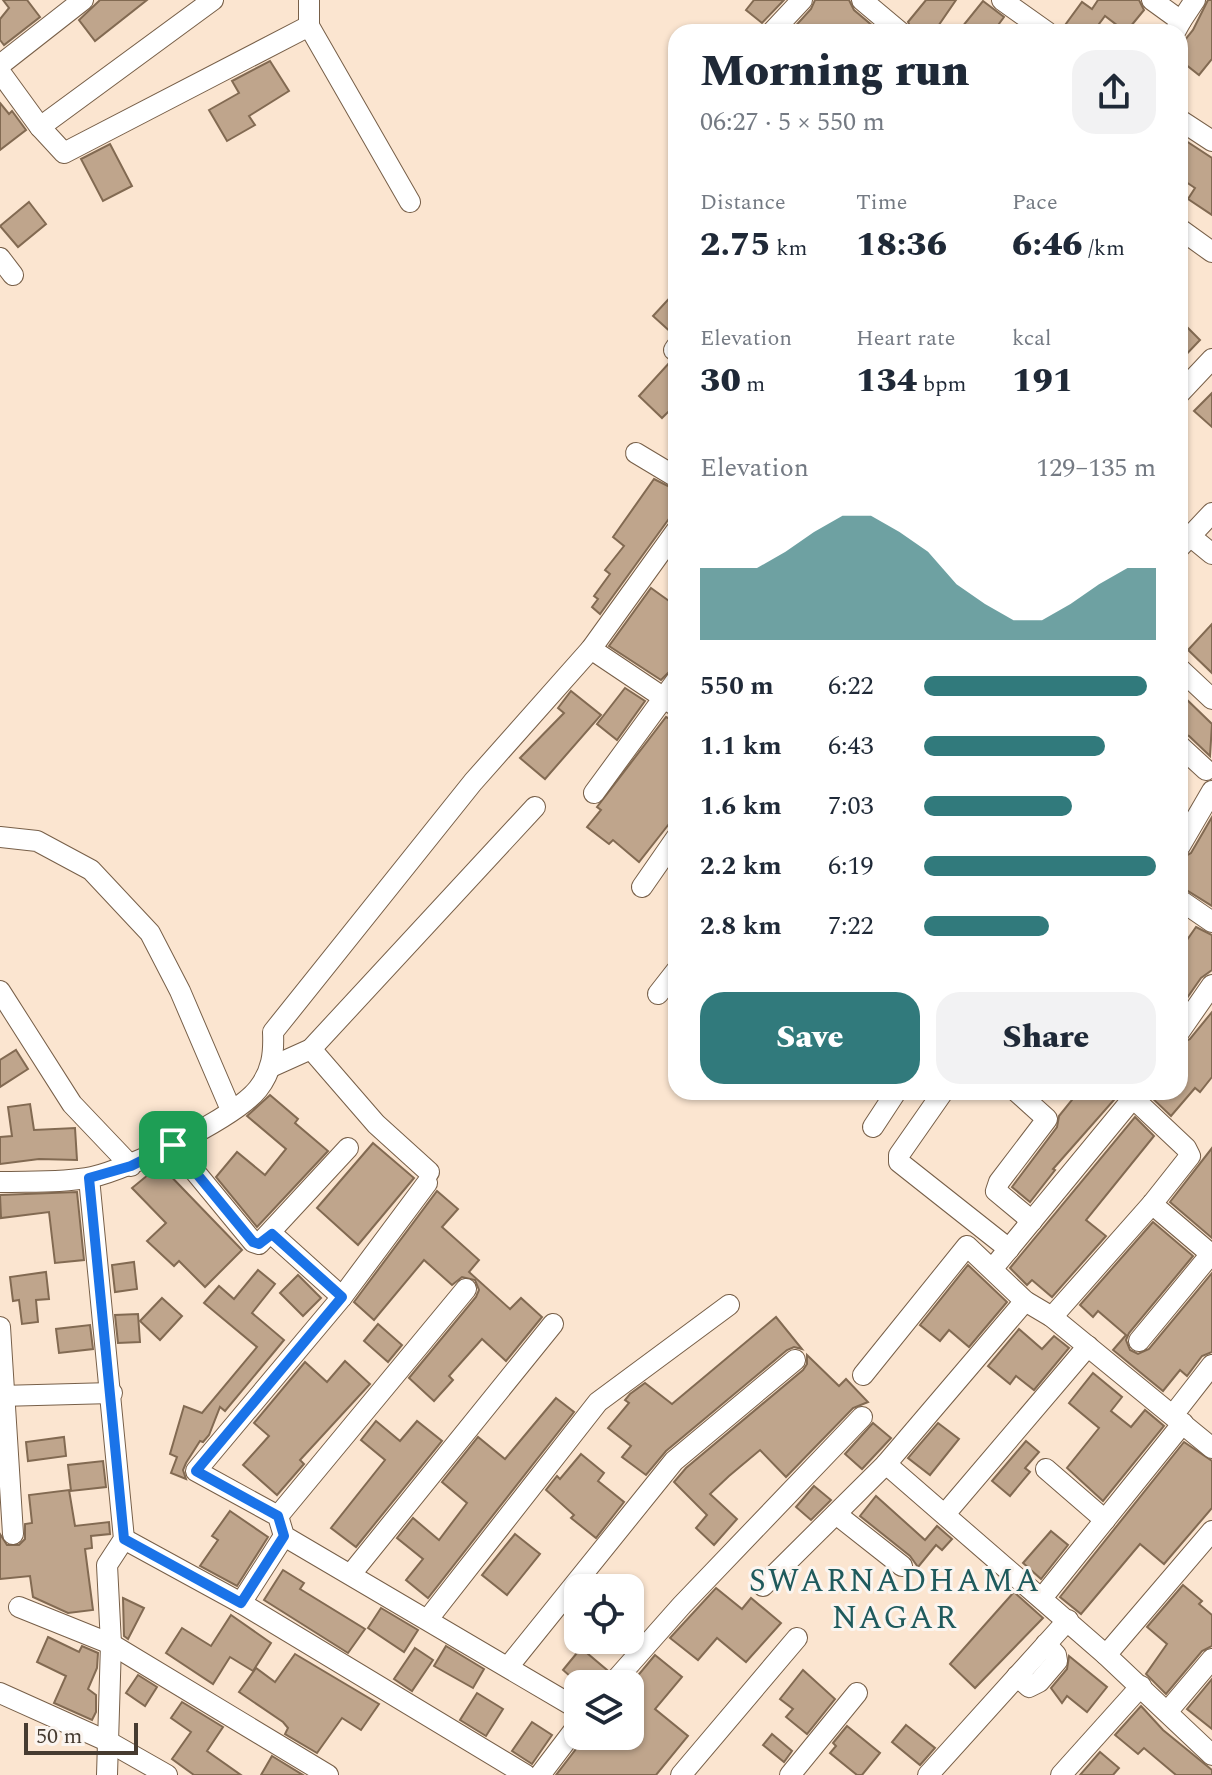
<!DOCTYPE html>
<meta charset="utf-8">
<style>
:root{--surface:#fff;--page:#f2f2f3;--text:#1f2937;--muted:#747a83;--accent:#317a7c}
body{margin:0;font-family:Spectral,serif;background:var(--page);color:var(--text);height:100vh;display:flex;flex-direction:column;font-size:30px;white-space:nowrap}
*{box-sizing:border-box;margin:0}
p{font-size:26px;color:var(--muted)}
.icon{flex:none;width:44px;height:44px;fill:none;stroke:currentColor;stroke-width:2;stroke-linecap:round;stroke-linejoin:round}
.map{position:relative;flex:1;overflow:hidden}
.panel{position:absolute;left:668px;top:24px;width:520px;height:1076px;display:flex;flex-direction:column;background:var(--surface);border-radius:24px;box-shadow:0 2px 6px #0004}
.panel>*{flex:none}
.fabs{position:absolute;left:564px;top:1574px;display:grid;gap:16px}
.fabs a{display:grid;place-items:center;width:80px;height:80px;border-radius:16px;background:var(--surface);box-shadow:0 2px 6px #0004;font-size:40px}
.scale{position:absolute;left:24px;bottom:20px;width:114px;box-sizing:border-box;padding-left:8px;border:4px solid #463b30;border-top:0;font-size:22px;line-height:28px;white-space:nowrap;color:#463b30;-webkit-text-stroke:6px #fbf5f0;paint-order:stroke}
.pin{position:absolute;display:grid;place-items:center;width:68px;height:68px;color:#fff;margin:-34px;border-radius:16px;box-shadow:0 4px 12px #0006}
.round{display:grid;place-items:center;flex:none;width:84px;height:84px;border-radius:24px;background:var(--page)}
.overview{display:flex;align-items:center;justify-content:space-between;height:136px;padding:0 32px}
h1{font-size:44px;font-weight:800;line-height:60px}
.metrics{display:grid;grid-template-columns:repeat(3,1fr);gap:12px;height:136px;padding:8px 32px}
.metrics div{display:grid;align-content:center}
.metrics b{font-size:34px;font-weight:800}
.metrics small{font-size:22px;font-weight:400}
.metrics p{font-size:22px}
.chart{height:224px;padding:16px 32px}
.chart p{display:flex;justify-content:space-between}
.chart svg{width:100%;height:144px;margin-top:8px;fill:var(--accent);opacity:.7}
.button{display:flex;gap:16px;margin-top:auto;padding:16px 32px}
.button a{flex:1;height:92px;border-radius:24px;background:var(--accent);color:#fff;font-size:32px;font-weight:800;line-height:92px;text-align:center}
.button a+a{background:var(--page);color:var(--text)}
ul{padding:0 32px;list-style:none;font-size:26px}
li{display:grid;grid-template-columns:128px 96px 1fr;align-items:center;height:60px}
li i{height:20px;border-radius:10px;background:var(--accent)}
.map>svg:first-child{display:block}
</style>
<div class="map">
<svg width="1212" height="1775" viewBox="0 0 1212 1775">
<rect width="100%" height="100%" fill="#fbe5d0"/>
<g fill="#bfa58c" stroke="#826a52" stroke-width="2">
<polygon points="3,0 27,0 40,17 4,45 0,40 0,19 9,8"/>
<polygon points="100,0 147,0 95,41 79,20"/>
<polygon points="754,0 784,0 762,23 746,10"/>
<polygon points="815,0 849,0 854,10 874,27 870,32 790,32 811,9"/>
<polygon points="926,0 956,0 934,32 913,32 908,22"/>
<polygon points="1098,0 1139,0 1144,10 1126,32 1105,16 1093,32 1060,32 1082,2 1092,9"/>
<polygon points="1208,0 1212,0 1212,59 1199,75 1180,60 1180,46 1193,30"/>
<polygon points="983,1 1004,17 993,32 958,32"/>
<polygon points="270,61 289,91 249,116 255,125 227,141 209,110 239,93 232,81"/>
<polygon points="0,103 9,114 12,111 26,130 0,150"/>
<polygon points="1180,137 1212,158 1212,215 1188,199 1195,188 1180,178"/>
<polygon points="110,144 132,186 103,201 81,159"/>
<polygon points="29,202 46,224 18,247 0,226"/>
<polygon points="676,291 676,334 674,335 653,316"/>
<polygon points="1180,320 1200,340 1180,361"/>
<polygon points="670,362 676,362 676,419 668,412 662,418 639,396"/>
<polygon points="1212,393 1212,427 1194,411"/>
<polygon points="654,479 676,490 676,509 600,614 592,607 598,599 594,596 610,574 605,570 624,546 613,537"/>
<polygon points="651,588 676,606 676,665 661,680 609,646"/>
<polygon points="1212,624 1212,673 1188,650"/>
<polygon points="625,688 645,701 617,740 597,724"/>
<polygon points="571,691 601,715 545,779 520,758 564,713 558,708"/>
<polygon points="1180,693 1212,724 1210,756 1189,736 1180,733"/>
<polygon points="666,717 676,722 676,815 639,862 613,840 609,844 587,827 601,810 597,807"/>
<polygon points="1212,817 1212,906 1180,886 1180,859 1191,853"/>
<polygon points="1196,927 1212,935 1212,970 1201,978 1180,1008 1180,950"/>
<polygon points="1212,1012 1212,1077 1200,1092 1195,1088 1171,1116 1150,1096 1153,1092 1180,1092 1180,1044 1190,1039"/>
<polygon points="16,1050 28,1069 0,1087 0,1060"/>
<polygon points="1062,1092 1121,1092 1053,1169 1055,1170 1030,1202 1012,1187 1057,1127 1059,1116 1072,1100"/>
<polygon points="270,1095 298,1119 295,1123 328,1151 257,1227 216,1177 237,1152 265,1175 286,1149 247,1116"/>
<polygon points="30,1104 34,1130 75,1128 77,1160 39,1159 0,1164 0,1137 12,1136 8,1107"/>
<polygon points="1135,1117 1154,1136 1086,1220 1106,1236 1052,1297 1032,1280 1027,1285 1010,1268"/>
<polygon points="373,1143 414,1178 358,1245 317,1208"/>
<polygon points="1212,1148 1212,1238 1170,1202"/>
<polygon points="160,1165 242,1250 205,1287 179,1261 174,1266 147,1241 166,1223 132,1188"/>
<polygon points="437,1191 458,1209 442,1227 479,1260 469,1272 510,1309 521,1298 542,1317 506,1361 482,1339 449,1376 453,1380 434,1401 409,1378 476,1297 479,1290 475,1280 462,1277 452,1285 424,1260 374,1320 354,1302"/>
<polygon points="77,1192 84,1260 55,1263 49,1212 1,1218 0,1195"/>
<polygon points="1153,1222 1193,1256 1129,1333 1126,1340 1130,1350 1138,1354 1149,1349 1212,1273 1212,1352 1202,1356 1187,1376 1180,1370 1163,1391 1113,1350 1126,1335 1098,1311 1093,1317 1080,1305"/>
<polygon points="134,1262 137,1289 115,1292 112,1265"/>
<polygon points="968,1265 1007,1302 969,1347 949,1330 940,1341 920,1325"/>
<polygon points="258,1270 275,1284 252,1313 284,1340 225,1411 220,1407 209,1435 203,1442 200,1441 186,1463 183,1470 186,1479 171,1473 177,1457 170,1454 184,1406 202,1413 257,1347 204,1303 219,1286 234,1299"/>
<polygon points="46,1272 49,1299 36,1300 38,1322 22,1324 19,1300 13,1301 10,1277"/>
<polygon points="298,1275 321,1298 303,1316 280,1293"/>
<polygon points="162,1298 182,1316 160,1340 140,1321"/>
<polygon points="138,1314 140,1342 118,1343 115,1315"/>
<polygon points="776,1317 802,1349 794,1347 787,1350 666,1451 646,1475 622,1457 631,1446 608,1428 629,1403 625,1400 630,1394 645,1383 672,1404"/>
<polygon points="378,1324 402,1345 388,1362 364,1341"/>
<polygon points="90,1325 93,1349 59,1353 56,1329"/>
<polygon points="1019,1329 1042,1349 1054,1336 1069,1348 1034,1390 1016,1376 1010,1384 988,1366"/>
<polygon points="807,1355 839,1386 846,1379 868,1402 853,1408 786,1477 760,1450 729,1476 710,1494 737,1519 714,1545 696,1528 707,1515 674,1482 686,1468 803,1370 807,1364"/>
<polygon points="345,1361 370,1384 300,1460 304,1464 277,1495 243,1465 269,1436 254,1423 305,1362 327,1382"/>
<polygon points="1093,1373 1122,1397 1111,1411 1131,1427 1145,1410 1164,1426 1103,1501 1067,1468 1099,1428 1069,1403"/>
<polygon points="556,1398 574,1412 428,1598 406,1580 423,1559 397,1538 413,1518 439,1540 467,1503 442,1482 478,1437 505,1459"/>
<polygon points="376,1421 400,1441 417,1421 442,1441 356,1547 331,1528 385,1460 361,1440"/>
<polygon points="873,1423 891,1438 862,1469 845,1454"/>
<polygon points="938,1423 959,1439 930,1475 908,1458"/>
<polygon points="64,1437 66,1456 28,1461 26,1442"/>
<polygon points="1026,1441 1039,1452 1025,1468 1030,1472 1010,1496 992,1481"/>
<polygon points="1184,1442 1212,1461 1212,1508 1164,1564 1140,1544 1081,1614 1060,1597"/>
<polygon points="581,1454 604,1473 598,1481 624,1502 596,1538 571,1518 574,1515 546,1490 557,1476 560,1479"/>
<polygon points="103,1461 106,1487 71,1491 68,1465"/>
<polygon points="814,1486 831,1500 811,1520 796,1507"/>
<polygon points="69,1490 75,1526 109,1522 110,1534 91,1536 92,1548 85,1549 93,1610 68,1613 33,1597 30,1576 0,1579 0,1534 7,1545 19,1545 25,1539 25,1524 32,1523 29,1495"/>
<polygon points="876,1496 925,1540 937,1526 952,1539 942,1550 936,1545 918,1567 910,1556 860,1516"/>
<polygon points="230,1511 268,1537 237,1586 200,1566 218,1540 212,1536"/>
<polygon points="1051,1531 1068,1545 1041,1579 1023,1563"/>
<polygon points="515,1534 540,1554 507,1595 482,1575"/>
<polygon points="283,1570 304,1583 300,1589 365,1629 348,1653 264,1600"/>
<polygon points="1183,1585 1202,1601 1199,1604 1212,1615 1212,1646 1202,1651 1166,1694 1146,1674 1167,1644 1147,1627"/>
<polygon points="716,1588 742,1609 751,1598 781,1623 746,1662 717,1638 698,1660 670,1638"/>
<polygon points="1014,1592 1043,1618 975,1688 950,1664"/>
<polygon points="123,1598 144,1608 128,1639 124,1636"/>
<polygon points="381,1608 418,1630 404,1652 368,1628"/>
<polygon points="231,1615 271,1643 253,1671 230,1657 213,1684 166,1653 182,1628 211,1646"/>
<polygon points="48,1637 79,1652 82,1646 98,1653 97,1668 88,1689 96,1695 96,1712 92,1720 54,1703 66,1676 37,1662"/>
<polygon points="446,1646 484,1669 473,1688 434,1666"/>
<polygon points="415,1648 433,1660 412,1691 394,1679"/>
<polygon points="581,1648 607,1670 596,1684 579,1684 563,1670"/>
<polygon points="295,1654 379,1704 361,1730 342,1718 317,1753 285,1734 288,1728 283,1722 239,1692 256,1668 275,1682"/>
<polygon points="655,1655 682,1677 655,1709 688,1736 656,1775 556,1775 586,1736 630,1736 630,1685"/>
<polygon points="1069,1656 1107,1687 1087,1712 1067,1696 1062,1703 1051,1688 1067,1669"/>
<polygon points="803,1670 835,1699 807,1734 786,1717 793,1709 780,1699"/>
<polygon points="138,1675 157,1687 145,1706 126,1693"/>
<polygon points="1212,1679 1212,1729 1187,1709"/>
<polygon points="477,1693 503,1709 486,1736 460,1720"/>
<polygon points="182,1702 223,1727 207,1751 241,1775 194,1775 172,1759 191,1732 171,1718"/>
<polygon points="1141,1706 1163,1730 1212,1770 1212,1775 1176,1775 1144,1748 1138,1754 1115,1735"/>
<polygon points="532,1722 552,1735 532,1764 512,1751"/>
<polygon points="906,1725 935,1748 920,1765 892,1742"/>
<polygon points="847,1726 880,1753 862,1775 857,1775 830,1753 836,1746 833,1743"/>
<polygon points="772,1734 792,1751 784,1762 763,1745"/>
<polygon points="1100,1752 1119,1768 1113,1775 1080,1775"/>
<polygon points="272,1756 303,1775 261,1775"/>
</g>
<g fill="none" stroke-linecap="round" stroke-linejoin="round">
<g stroke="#775f48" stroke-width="22">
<g id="minor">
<polyline points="309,0 309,26 410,202"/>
<polyline points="862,0 900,32"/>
<polyline points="1002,0 1047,32"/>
<polyline points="1152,0 1181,21 1175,32"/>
<polyline points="1181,21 1195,0"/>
<polyline points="772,32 802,0"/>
<polyline points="0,65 83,0"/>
<polyline points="0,72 40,127 64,153 309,26"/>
<polyline points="1180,120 1212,141"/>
<polyline points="40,127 213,0"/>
<polyline points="1180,229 1212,252"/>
<polyline points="0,258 13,275"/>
<polyline points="674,350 676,347"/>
<polyline points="1180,393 1212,359"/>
<polyline points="636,453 676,477"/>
<polyline points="1190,536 1212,554"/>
<polyline points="1180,547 1212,513"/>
<polyline points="591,649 676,706"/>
<polyline points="1180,669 1212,699"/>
<polyline points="1180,746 1206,770"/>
<polyline points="594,793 676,681"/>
<polyline points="0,837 37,841 91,870 150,933 180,991 231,1110"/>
<polyline points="1180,846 1212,791"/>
<polyline points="642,887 676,838"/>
<polyline points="1180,900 1212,922"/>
<polyline points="0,991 72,1104 131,1166"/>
<polyline points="658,994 676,971"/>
<polyline points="1180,1031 1212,985"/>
<polyline points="311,1049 376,1124 429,1172"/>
<polyline points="271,1067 311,1049 535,807"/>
<polyline points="943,1092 899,1155 899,1162 1009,1249"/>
<polyline points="1017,1092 1047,1119 999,1182 996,1191 1032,1221"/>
<polyline points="873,1127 896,1092"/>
<polyline points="173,1145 253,1242 259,1244 348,1148"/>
<polyline points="89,1178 124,1539 107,1565 111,1644 107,1775"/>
<path d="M0 1182C30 1181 63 1183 92 1177 129 1169 235 1118 258 1089 272 1071 274 1054 273 1032L473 782 591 649 676 531"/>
<polyline points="427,1183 342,1297 196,1471 278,1516 284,1536 578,1709"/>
<polyline points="1152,1204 1212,1255"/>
<polyline points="272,1234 342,1297"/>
<polyline points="993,1268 1138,1092"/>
<polyline points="1025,1301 886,1464 1106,1655 1212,1755"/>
<polyline points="1052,1317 1152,1204 1190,1156 1186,1148 1134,1099"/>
<polyline points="0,1327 13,1534"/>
<polyline points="1139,1341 1211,1254"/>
<polyline points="863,1375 967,1246 1025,1301 1052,1317 1212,1448"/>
<polyline points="0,1396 112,1393"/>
<polyline points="1173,1415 1212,1365"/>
<polyline points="1046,1469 1105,1520"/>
<polyline points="836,1514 902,1566"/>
<polyline points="945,1514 1088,1346"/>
<polyline points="278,1516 466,1289"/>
<polyline points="124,1539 241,1603 526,1775"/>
<polyline points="351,1574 553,1324"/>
<polyline points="763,1586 886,1464"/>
<polyline points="1042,1598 1183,1423"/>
<polyline points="241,1603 284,1536"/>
<polyline points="19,1607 111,1644 328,1775"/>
<polyline points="428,1619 598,1402 729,1305"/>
<polyline points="1106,1655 1212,1531"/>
<polyline points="508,1667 674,1461 795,1360"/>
<polyline points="1017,1676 1029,1687 1039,1682 1057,1661 1056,1655 1046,1644"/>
<polyline points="612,1684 682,1605 862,1417"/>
<polyline points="0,1693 109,1742 167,1775"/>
<polyline points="1168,1711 1212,1659"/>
<polyline points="540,1775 578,1725"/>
<polyline points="681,1775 797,1638"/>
<polyline points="790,1775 857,1693"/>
<polyline points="928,1775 1068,1620"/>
<polyline points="1061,1775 1141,1686"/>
</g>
</g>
<use href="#minor" stroke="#fff" stroke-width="20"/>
</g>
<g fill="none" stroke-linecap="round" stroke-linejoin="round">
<g stroke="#fff" stroke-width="16">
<polygon id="route" points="173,1145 253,1242 259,1244 272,1234 342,1297 196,1471 278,1516 284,1536 241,1603 124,1539 89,1178 131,1166"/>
</g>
<use href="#route" stroke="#1a73e8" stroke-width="10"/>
</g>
<g text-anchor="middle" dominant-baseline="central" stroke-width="6" stroke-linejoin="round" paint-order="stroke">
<g font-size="32" letter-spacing="2" fill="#1f5a5c" stroke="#fbf5f0">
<text x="895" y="1581">SWARNADHAMA<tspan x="895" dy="37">NAGAR</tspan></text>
</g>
</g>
</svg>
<div class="fabs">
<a><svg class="icon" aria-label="locate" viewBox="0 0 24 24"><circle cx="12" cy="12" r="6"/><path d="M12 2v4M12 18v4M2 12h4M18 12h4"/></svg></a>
<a><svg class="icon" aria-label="layers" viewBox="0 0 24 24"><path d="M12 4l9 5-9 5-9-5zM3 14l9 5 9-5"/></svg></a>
</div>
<div class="scale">50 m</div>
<div class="pin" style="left:173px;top:1145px;background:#1e9e55"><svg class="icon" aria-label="arrive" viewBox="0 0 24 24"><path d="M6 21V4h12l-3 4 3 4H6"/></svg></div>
<section class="panel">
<div class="overview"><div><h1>Morning run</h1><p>06:27 · 5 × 550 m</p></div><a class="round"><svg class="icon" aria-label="share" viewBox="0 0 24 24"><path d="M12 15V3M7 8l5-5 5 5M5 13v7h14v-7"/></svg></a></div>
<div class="metrics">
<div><p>Distance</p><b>2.75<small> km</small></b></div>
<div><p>Time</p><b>18:36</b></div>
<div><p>Pace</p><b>6:46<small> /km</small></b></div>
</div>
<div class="metrics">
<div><p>Elevation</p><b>30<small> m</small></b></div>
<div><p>Heart rate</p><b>134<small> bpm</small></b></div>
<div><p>kcal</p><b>191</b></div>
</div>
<div class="chart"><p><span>Elevation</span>129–135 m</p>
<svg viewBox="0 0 160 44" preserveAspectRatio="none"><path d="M0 44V22L10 22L20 22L30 17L40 11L50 6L60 6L70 11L80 17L90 27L100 33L110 38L120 38L130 33L140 27L150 22L160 22V44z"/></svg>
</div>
<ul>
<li><b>550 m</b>6:22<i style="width:96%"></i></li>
<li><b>1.1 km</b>6:43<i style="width:78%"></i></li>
<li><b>1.6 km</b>7:03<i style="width:64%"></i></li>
<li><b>2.2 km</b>6:19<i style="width:100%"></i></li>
<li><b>2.8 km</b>7:22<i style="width:54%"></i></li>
</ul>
<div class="button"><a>Save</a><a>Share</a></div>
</section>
</div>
